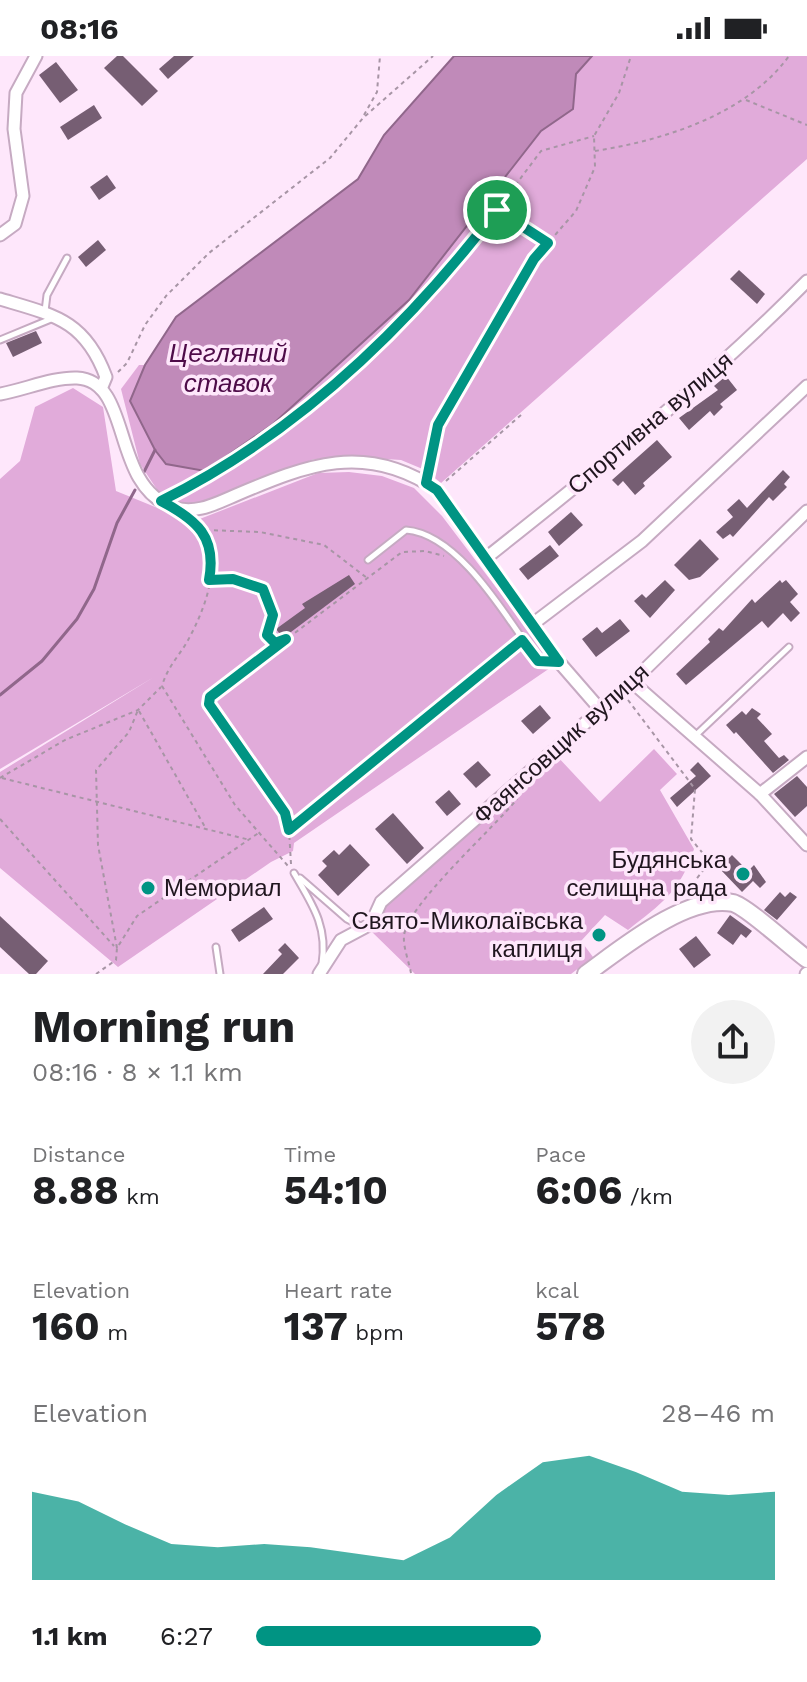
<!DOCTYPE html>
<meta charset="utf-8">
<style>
:root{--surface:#fff;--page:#f2f2f2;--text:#202124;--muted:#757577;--accent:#009483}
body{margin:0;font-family:"Work Sans",sans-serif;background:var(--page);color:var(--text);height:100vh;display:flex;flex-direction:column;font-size:30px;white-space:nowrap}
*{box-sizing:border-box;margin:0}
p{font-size:26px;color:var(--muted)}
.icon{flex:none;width:44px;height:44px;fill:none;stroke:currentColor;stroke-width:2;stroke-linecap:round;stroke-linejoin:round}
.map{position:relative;height:918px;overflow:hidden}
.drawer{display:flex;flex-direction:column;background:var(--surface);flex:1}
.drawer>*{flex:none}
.pin{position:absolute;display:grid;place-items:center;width:68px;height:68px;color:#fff;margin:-34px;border:4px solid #fff;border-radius:50%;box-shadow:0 2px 8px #0007}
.round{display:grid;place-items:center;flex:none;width:84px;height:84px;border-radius:42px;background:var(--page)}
.headline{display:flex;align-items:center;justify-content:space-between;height:136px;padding:0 32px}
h1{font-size:44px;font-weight:700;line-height:60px}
.metrics{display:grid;grid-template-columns:repeat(3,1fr);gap:12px;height:136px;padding:8px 32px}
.metrics div{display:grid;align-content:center}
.metrics b{font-size:40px;font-weight:700}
.metrics small{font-size:22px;font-weight:400}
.metrics p{font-size:22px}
.chart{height:224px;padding:16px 32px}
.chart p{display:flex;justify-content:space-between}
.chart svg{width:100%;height:144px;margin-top:8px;fill:var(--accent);opacity:.7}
ul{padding:0 32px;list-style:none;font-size:26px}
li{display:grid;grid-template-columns:128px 96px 1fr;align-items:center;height:60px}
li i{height:20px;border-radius:10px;background:var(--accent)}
.status{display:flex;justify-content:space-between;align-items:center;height:56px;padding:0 40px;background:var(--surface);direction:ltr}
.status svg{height:22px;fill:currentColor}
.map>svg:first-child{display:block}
</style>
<div class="status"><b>08:16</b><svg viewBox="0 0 49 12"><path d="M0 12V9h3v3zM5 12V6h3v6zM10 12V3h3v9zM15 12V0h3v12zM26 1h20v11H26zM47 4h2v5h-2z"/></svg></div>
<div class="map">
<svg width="807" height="918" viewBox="0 0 807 918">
<rect width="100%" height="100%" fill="#fee7fb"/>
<g fill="#e1abda">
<polygon points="592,0 807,0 807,103 441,427 425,414 401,404 338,400 311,404 203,452 179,450 158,435 140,408 121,333 139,309 145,309 130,345 205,415 273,368 409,244 541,75 573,53 576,18"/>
<polygon points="73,332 103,351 116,435 192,466 318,417 349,416 382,420 414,432 442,460 548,600 550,612 294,787 293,795 271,806 118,911 0,812 0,716 154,621 0,713 0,423 20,405 35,351"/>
<path d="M654 693 677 718 660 734 694 793C680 836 662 847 628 874L605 859 581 885 593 901 571 918H415L370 874 381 845 556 699 600 746Z"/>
</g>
<polygon fill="#c08ab9" stroke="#90678b" stroke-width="2" points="454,0 592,0 576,18 573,53 541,75 409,244 273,368 205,415 166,408 155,394 130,345 145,309 176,261 358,123 384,79"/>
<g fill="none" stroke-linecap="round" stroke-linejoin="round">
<g stroke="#90678b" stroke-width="3">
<polyline points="144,416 155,394"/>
<polyline points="0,639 42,605 77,563 94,533 117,467 135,434"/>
</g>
</g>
<g fill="#765e73">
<polygon points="117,0 123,0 158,35 142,50 104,12"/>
<polygon points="174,0 194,0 168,23 159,13"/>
<polygon points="56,6 78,34 60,47 39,19"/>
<polygon points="94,49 102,62 68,84 60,71"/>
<polygon points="107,119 116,132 99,144 90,131"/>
<polygon points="98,184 106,194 86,211 78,201"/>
<polygon points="739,214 765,238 757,248 730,223"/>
<polygon points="36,275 42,287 13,301 6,287"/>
<polygon points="726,320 737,334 720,348 723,351 714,360 710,355 689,374 679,362 718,334 714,330"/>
<polygon points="657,384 672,401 643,427 645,430 635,439 623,425 618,430 612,424"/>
<polygon points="783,414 790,421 784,428 787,431 773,445 769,441 733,481 730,478 723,483 716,476 733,461 727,454 739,443 747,452"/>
<polygon points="571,456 583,469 559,490 548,476"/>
<polygon points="700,483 719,503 700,521 689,524 674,509"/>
<polygon points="550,489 559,500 528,524 519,513"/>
<polygon points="349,519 355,528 283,582 276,573 305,552 302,548"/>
<polygon points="665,524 675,534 650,562 634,545 642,538 646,542"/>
<polygon points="780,524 782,527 786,524 798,538 790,546 800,557 791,566 783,557 768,572 762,565 686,629 676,618 710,586 708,583 719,572 723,575 752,543 755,547"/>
<polygon points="620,563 630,575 596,601 582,583 597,571 602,577"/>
<polygon points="540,649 551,662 533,678 521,665"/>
<polygon points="752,652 761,658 757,662 772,678 764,685 779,702 784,699 789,704 773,717 736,676 734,678 726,669 742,655 746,659"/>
<polygon points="478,705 491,719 476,732 463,718"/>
<polygon points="698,706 711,720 677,751 670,742 696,720 690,714"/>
<polygon points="797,720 807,731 807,750 795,761 774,738"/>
<polygon points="449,734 461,748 447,760 435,746"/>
<polygon points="393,757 424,792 407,808 375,773"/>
<polygon points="350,788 370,809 338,840 318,819 327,810 322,805 334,794 339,799"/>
<polygon points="732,799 748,815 754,809 766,826 760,832 753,825 742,836 719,812"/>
<polygon points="780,836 785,841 790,836 797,841 777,864 764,854"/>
<polygon points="264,851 273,863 239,886 231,874"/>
<polygon points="730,859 752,875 746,882 741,878 733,889 717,877"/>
<polygon points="0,860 48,905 36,918 29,918 0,891"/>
<polygon points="696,880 711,899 694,912 679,893"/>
<polygon points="285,887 299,902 283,918 263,918 282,898 278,894"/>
</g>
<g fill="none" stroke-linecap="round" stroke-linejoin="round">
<g stroke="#c6aac2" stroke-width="9">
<g id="lane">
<polyline points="45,255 47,239 67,202"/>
<polyline points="0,284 51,263"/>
<path d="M368 504 406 474C460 478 508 564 538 605L558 606"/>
<polyline points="696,679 789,591"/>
<path d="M294 817C312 848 328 870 322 908"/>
<polyline points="300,822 347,863 364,872"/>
<polyline points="216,891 220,918"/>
</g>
</g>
<g stroke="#c6aac2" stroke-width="15">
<g id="street">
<polyline points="0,179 15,168 23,140 14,73 16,37 36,0"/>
<path d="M0 243C54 259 85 264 106 321L101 333"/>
<path d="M0 338C24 334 53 321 77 322 133 325 110 428 172 451 195 459 215 448 236 439 307 409 365 385 437 434L559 606 599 652"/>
<path d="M486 502C597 414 708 326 807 225"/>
<polyline points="534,567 642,485 807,330"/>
<polyline points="632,626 760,738 807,789"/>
<polyline points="760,738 807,701"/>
<polyline points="319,918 341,884 371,868 381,846 632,626 807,455"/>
<polyline points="806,918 807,917"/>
</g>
</g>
<g stroke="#c6aac2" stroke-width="20">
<path id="secondary" d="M586 918C622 892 687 838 733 847 746 850 793 893 807 903"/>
</g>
<g stroke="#a795a5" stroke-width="2" stroke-dasharray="4 4" stroke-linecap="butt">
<polyline points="746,44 807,69"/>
<polyline points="364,59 377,36 380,0"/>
<path d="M595 95C664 84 746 59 789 0"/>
<polyline points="498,155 546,187"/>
<polyline points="118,316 127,307 145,269 166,240 209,197 330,102 363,62 433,0"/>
<polyline points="428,416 438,369 486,284 534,203 576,155 595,111 594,80 619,37 631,0"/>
<polyline points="446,425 521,359"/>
<polyline points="175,438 239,404 371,296 457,207 541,95 594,80"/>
<path d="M190 464C229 493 207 550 187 586 178 601 167 612 162 630L235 749 288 810"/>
<polyline points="206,474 260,476 324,489 367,522"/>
<polyline points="211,524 233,523 263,533 273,559 267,579 275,587 285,584"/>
<polyline points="628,644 695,733 691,783 710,806 681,842"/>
<polyline points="139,655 205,771"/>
<polyline points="0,722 65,684 138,654 161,631"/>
<polyline points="2,722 250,784"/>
<polyline points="0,763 114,890"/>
<polyline points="289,774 285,757 209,648 210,641 402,496 425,495 444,500"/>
<polyline points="291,808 289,774 515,590"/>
<polyline points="117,892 98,789 96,714 129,676 138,654"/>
<path d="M411 917C409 906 403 891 404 880 406 850 495 771 517 743"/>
<polyline points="96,918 116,904 117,892 137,860 260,776"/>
</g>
<use href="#lane" stroke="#fff" stroke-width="5"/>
<use href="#street" stroke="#fff" stroke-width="11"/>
<use href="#secondary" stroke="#fff" stroke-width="16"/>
</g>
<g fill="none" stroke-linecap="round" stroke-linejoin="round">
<g stroke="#fff" stroke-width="16">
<path id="route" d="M497 154 548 187 534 203 438 369 426 427 437 434 559 606 538 605 522 584 289 774 285 757 209 648 210 641 286 583 275 587 267 579 273 559 263 533 233 523 209 524C217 481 197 464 161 445 296 378 406 273 497 154Z"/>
</g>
<use href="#route" stroke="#009483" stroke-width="10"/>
</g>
<g fill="#009483" stroke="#fee7fb" stroke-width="3">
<circle cx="743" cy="818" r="8"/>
<circle cx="148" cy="832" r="8"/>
<circle cx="599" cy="879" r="8"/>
</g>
<g text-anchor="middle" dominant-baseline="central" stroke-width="7" stroke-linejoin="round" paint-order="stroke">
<g font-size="24" fill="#20161f" stroke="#fee7fb">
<text transform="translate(650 367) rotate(-40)">Спортивна вулиця</text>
<text transform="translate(561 688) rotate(-42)">Фаянсовщик вулиця</text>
</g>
<g font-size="24" fill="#20161f" stroke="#fee7fb" text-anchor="end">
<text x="727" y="804">Будянська<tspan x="727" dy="28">селищна рада</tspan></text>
<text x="164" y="832" text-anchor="start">Мемориал</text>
<text x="583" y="865">Свято-Миколаївська<tspan x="583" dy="28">каплиця</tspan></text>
</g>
<g font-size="26" font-style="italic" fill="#4e0c49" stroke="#fee7fb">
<text x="228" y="297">Цегляний<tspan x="228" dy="30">ставок</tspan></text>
</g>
</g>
</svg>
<div class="pin" style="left:497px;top:154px;background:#1e9e55"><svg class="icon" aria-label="arrive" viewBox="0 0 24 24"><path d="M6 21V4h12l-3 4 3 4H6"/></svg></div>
</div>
<section class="drawer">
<div class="headline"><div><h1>Morning run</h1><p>08:16 · 8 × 1.1 km</p></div><a class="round"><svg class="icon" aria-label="share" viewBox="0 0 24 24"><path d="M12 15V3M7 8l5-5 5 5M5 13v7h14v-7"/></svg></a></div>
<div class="metrics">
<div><p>Distance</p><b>8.88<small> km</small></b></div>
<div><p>Time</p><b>54:10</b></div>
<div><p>Pace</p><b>6:06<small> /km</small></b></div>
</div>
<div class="metrics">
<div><p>Elevation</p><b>160<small> m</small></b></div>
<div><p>Heart rate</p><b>137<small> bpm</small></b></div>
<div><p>kcal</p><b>578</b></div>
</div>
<div class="chart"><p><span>Elevation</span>28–46 m</p>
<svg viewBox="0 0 160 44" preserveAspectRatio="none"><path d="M0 44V17L10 20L20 27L30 33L40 34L50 33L60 34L70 36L80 38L90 31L100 18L110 8L120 6L130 11L140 17L150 18L160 17V44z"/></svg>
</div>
<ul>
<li><b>1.1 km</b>6:27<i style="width:55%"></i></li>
</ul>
</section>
